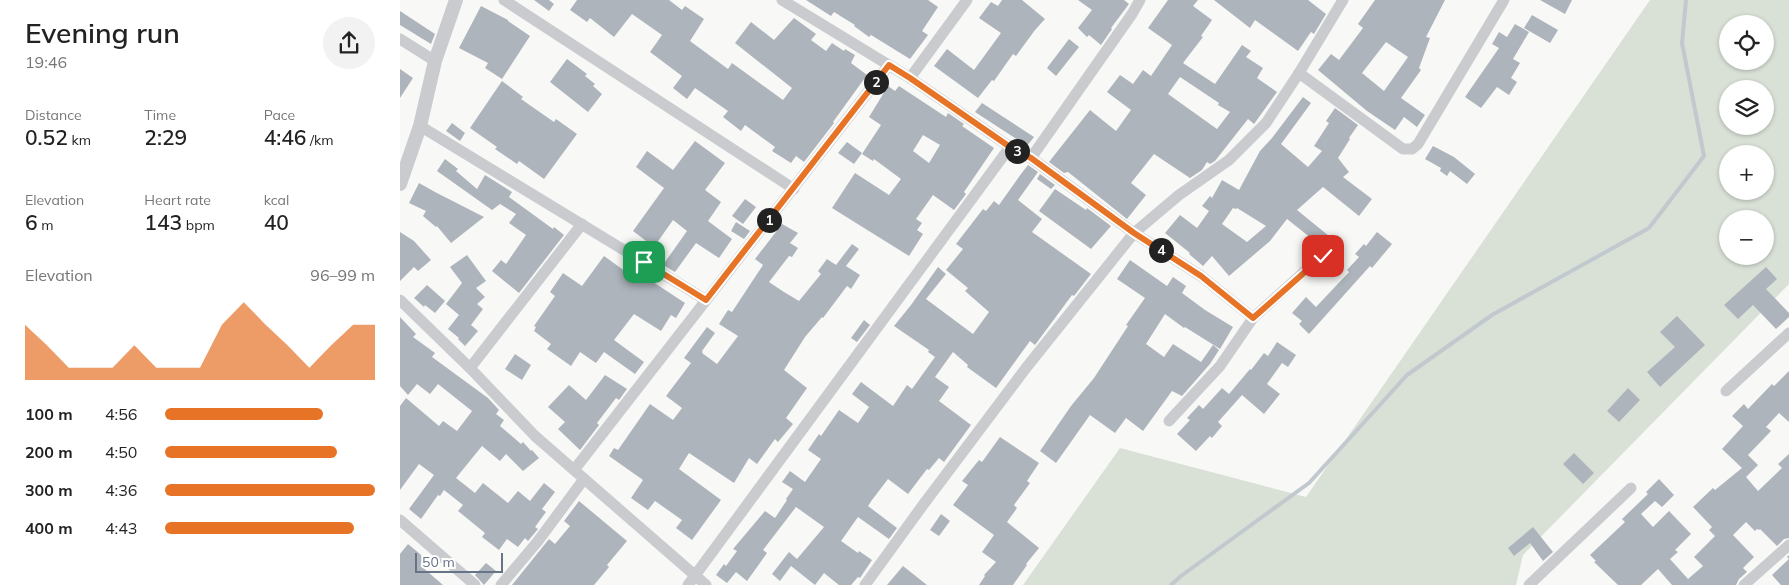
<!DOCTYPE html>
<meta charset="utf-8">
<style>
:root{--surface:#fff;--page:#f2f2f2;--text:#222;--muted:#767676;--accent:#e77327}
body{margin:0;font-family:Mulish,sans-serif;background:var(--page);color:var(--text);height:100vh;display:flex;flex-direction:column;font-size:19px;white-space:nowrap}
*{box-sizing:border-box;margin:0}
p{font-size:16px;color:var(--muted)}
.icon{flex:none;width:28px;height:28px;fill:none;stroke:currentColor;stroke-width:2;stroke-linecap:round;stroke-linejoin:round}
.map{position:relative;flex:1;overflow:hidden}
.panel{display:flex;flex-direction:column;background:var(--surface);width:400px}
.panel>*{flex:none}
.tools{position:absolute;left:1319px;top:15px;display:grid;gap:10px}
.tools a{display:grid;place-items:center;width:55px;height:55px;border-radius:50%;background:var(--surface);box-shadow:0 1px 4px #0004;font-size:25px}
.scale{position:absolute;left:15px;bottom:12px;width:88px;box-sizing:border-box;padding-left:5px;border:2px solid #677488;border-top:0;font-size:14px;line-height:18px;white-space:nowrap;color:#677488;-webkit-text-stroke:4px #fff;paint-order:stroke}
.pin{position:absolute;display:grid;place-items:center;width:42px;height:42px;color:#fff;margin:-21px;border-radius:10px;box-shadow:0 2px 8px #0006}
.km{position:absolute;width:25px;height:25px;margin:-12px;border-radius:50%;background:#222;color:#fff;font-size:14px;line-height:25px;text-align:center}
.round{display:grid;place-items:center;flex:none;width:52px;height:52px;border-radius:26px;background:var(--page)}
.head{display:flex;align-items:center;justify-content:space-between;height:85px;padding:0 25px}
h1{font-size:28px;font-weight:600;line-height:38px}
.stats{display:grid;grid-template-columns:repeat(3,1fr);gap:8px;height:85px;padding:5px 25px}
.stats div{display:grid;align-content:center}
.stats b{font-size:21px;font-weight:600}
.stats small{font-size:14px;font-weight:400}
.stats p{font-size:14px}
.chart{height:140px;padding:10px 25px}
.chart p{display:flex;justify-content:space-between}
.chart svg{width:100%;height:90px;margin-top:5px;fill:var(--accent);opacity:.7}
ul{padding:0 25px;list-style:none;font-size:16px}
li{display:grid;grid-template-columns:80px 60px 1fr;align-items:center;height:38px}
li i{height:12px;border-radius:6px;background:var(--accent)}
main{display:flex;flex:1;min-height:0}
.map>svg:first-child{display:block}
</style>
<main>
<section class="panel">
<div class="head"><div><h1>Evening run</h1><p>19:46</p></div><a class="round"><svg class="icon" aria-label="share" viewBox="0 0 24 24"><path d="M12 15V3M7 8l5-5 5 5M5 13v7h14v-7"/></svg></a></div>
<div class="stats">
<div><p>Distance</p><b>0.52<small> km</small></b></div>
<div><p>Time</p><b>2:29</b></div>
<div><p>Pace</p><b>4:46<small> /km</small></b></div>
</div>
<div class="stats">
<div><p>Elevation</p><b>6<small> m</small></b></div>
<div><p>Heart rate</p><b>143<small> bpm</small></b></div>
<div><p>kcal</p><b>40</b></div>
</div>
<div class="chart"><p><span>Elevation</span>96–99 m</p>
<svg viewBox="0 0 160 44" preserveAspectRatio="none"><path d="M0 44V17L10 27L20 38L30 38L40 38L50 27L60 38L70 38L80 38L90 17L100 6L110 17L120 27L130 38L140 27L150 17L160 17V44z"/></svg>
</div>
<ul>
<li><b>100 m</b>4:56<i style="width:75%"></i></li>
<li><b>200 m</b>4:50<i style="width:82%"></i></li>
<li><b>300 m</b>4:36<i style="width:100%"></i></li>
<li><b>400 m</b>4:43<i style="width:90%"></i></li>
</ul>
</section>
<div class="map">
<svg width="1389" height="585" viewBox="0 0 1389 585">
<rect width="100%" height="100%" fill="#f8f9f6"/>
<path fill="#d9e1d7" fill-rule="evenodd" d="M1250 0H1389V284L1123 555 1116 585H623L720 448 906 497ZM1328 24H1365V61H1328ZM1328 89H1365V126H1328ZM1328 154H1365V191H1328ZM1328 219H1365V256H1328Z"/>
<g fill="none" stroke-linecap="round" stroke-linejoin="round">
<polyline stroke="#c1c9cf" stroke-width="4" points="771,585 781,576 909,483 1007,375 1092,315 1249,228 1304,156 1282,43 1286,0"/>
</g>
<g fill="#aeb4bc" fill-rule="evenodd">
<polygon points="134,0 149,0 154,4 149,11"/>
<polygon points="177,0 269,0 282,10 285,6 304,19 290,41 328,69 332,63 383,100 392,88 335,43 351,22 374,40 394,18 416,34 411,40 426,51 432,43 444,51 445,49 455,55 451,63 467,75 433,122 434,123 404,162 396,156 391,163 372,151 375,147 345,125 341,131 323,117 328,111 295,88 287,99 273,88 282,76 250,52 262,35 232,14 214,37 190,18 187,22 170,10"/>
<polygon points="406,0 528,0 538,7 522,31 528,35 510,59 471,35 469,37 454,26 455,25 434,12 431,16"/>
<polygon points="602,0 622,0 645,19 635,30 616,56 613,54 594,81 592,80 578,98 534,66 547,49 574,70 601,33 579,18 591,2 598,6"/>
<polygon points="678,0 724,0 729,4 711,28 712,29 701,45 689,35 687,37 678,28 692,10"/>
<path d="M768 0H798L793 6 812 20 801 36 803 37 783 63 815 84 842 45 851 51 846 57 863 68 857 78 877 92 854 124 848 119 815 161 810 164 807 162 802 170 790 178 754 154 731 183 746 195 727 219 668 172 664 173 649 162 690 110 716 131 731 110 707 92 720 75 733 84 743 70 751 76 772 45 748 28ZM780 77 819 103 818 105 830 112 817 129 768 94Z"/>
<polygon points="814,0 908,0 926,14 914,34 911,32 898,51 855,20 850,28"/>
<path d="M975 0H1045L1026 37 1030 38 1019 68 1021 70 1001 98 1025 115 1017 127 1004 117 995 130 967 111 918 70 931 54 939 60 963 28 958 24ZM986 42 1008 57 984 91 962 73Z"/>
<polygon points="1140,0 1172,0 1165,14"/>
<polygon points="81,6 108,20 108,21 130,36 102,79 85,68 88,63 59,48"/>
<polygon points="0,11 35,34 31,44 0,25"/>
<polygon points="1132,15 1158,30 1150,43 1124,28"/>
<polygon points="1115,24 1129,32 1113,59 1120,63 1111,78 1117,82 1109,95 1097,87 1081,108 1065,97 1099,48 1092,44 1099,32 1107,37"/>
<polygon points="669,39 679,47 656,76 647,68"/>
<polygon points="167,59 187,74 185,76 195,84 193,86 202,94 188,112 150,82"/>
<polygon points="0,69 13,78 0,98"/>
<polygon points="102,81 123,97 121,99 154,122 156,119 177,134 144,179 119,161 117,164 95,149 97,147 70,128"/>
<path d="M488 86 495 91 499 86 546 117 548 113 564 124 562 126 594 148 564 192 566 194 554 210 533 195 516 219 522 223 517 230 523 234 509 256 432 208 455 173 489 195 501 179 474 159 473 161 462 154 481 125 469 117ZM523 135 540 145 529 163 513 151Z"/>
<path d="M903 97 911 103 881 144 908 167 922 151 914 146 929 123 926 121 935 108 958 125 949 138 950 139 938 158 949 172 943 177 972 199 959 216 923 187 897 210 929 236 921 246 887 219 870 241 829 276 812 256 803 266 789 254 790 253 765 233 780 215 797 228 809 211 802 206 810 196 812 198 822 180 839 190 860 151 872 138ZM833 208 836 209 837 208 866 226 847 242 822 224Z"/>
<polygon points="582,103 634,137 627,146 575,112"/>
<polygon points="52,123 65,133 60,141 46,131"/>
<polygon points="295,141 325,163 305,190 321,202 308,221 332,239 319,258 296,243 275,272 263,265 287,231 273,220 254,247 233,231 264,188 236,167 247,151 273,170"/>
<polygon points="447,142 462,153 454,164 438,153"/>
<polygon points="1033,146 1054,157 1075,174 1067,184 1050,171 1047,176 1040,171 1041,168 1025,159"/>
<polygon points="45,159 58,169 56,171 77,189 85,175 112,192 109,197 153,229 154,227 164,235 119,293 92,271 101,260 106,264 126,235 109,223 116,214 100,204 92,210 37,171"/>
<polygon points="628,165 638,172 618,200 642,219 632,232 691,274 674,296 672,295 635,345 630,341 596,388 567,367 568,365 553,352 535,377 549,387 539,401 571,425 544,462 539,458 529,470 527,469 508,494 488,479 472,500 468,506 497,528 489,539 458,517 441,541 458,553 459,551 472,560 460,578 458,577 451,585 439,585 424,573 415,585 391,566 380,581 372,574 389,552 397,559 424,527 396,507 363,550 367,553 347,581 336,572 327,583 316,575 324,564 326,566 337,551 333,549 365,511 375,518 387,500 386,499 393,489 382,482 390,471 405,482 421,459 408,450 419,434 421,436 439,410 458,423 469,407 452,394 461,382 493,406 507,385 512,389 535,357 528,352 529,350 494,326 511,305 538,267 546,274 526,299 573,334 589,312 565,291 568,288 546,270 563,249 556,244 583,209 586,211 594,201 599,205 621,174"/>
<polygon points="640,174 655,185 651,189 637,179"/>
<polygon points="19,183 35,192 84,217 51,243 37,226 36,227 23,216 26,211 9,203"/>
<polygon points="655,189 686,210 687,208 711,226 691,249 639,211"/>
<polygon points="345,199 356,207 343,224 332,216"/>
<polygon points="336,222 350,231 344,239 331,231"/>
<polygon points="382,224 398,233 390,243 398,248 392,257 389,256 369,282 384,292 399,301 421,274 418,271 427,259 436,265 452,244 459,249 446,266 460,275 451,289 447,286 423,318 422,317 405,337 384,370 407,388 386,418 393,424 378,442 375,439 357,464 349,458 334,483 289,453 279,469 321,500 292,540 276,528 282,520 255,501 248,510 231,498 243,480 209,456 214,448 218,450 250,404 273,420 282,408 266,396 291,363 284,358 307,327 315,333 302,351 303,352 302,353 317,364 338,336 319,324 328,310 332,312 363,265 355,259"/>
<polygon points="0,232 14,241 31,260 18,271 14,267 0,281"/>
<polygon points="977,232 992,244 972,268 970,266 909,334 899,324 902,321 892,313 906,297 916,307 949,272 947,270 959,257 955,254 964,244 966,246"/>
<polygon points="67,255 86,281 76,288 85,297 77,304 83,309 71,325 78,331 65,346 58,339 59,338 48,329 59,315 46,304 62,283 50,267"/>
<polygon points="204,256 240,282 244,276 285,303 276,318 271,315 261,331 234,314 214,340 244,362 235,374 204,352 196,363 180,352 171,366 147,349 151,344 134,331 136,327 134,326 155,296 150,292 163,273 182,286"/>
<polygon points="730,260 767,286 773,277 786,286 782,293 805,310 833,327 820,349 785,327 784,328 765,314 746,344 764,357 773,344 801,362 813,345 819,350 810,364 782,396 772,391 743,431 726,418 715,433 690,415 656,463 640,451 671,406 694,378 728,326 726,325 745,298 717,279"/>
<polygon points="1366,267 1377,279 1366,289 1389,313 1389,317 1376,329 1353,305 1338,319 1324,305"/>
<polygon points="27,285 45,301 35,313 25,305 24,307 14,298"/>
<polygon points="1277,316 1305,345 1260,387 1247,372 1275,347 1260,332"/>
<polygon points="0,317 16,334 13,337 35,353 32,357 88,398 99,410 96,414 104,420 100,426 121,444 123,442 131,451 132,450 139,458 123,471 106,454 100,461 82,446 56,478 75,493 83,483 108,503 118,491 130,501 144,483 155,492 142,509 146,512 135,527 138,529 128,541 125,538 118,547 107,539 99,550 82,537 85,533 58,511 63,505 44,490 40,496 38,495 21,519 9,509 34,475 19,464 0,490 0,406 6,398 39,426 43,421 57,431 72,411 38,384 30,394 17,384 8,395 0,386"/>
<polygon points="464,320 470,325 457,342 451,338"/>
<polygon points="877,342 896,355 888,367 882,363 867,384 880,394 864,414 842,395 818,422 822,426 812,438 810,436 796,451 777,434 790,420 787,418 799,405 803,409 822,388 829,394 850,369 851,370 864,353 868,356"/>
<polygon points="115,354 131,365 122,380 105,369"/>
<polygon points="1389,371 1389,422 1379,413 1366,427 1371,431 1348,455 1358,465 1346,477 1358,491 1382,468 1378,464 1389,454 1389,538 1384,539 1377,546 1360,529 1359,530 1357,529 1355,531 1346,522 1333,535 1354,557 1343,568 1347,572 1339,579 1336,585 1272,585 1258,569 1241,585 1218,585 1194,562 1196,561 1190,555 1225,522 1222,519 1248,494 1246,492 1259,479 1274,495 1262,507 1255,501 1241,514 1253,527 1269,511 1291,534 1275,550 1278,552 1270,559 1288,579 1303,566 1294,557 1315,536 1309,530 1312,527 1293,507 1313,488 1315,490 1342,468 1322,449 1343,426 1332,416 1344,404 1348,409 1372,384 1374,386"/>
<polygon points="205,375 227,389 219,400 216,398 197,423 199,425 180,450 158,429 165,422 148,407 169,385 186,400"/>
<polygon points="1228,388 1240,400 1219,422 1207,411"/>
<polygon points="600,437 639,463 627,481 630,483 614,505 617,508 607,522 639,548 626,564 627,565 613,585 579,585 585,576 584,575 596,562 582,552 594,535 553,505 568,485 562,481 579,460 582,462"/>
<polygon points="1174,453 1194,473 1183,484 1163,464"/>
<polygon points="179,501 227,541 207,565 209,567 194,585 112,585 149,539 155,544 170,526 164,521"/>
<polygon points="541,514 550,521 539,536 530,530"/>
<polygon points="1133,527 1153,552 1143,561 1130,543 1114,556 1108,548"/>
<polygon points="8,544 26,559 21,566 43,585 0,585 0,554"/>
<polygon points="1389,555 1389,585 1381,585 1372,575 1389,559 1387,557"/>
<polygon points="86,563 96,571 84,585 75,575"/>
<polygon points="503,566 527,585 487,585"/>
</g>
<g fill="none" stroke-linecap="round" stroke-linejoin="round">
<g stroke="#c9cbcf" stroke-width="11">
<polyline points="104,0 394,189"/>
<polyline points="382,0 510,78 610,147 631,158 734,233 801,276 853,318"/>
<polyline points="0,39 35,61"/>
<polyline points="899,73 1003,149 1012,149 1018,144 1104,0"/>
<polyline points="510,78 567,0"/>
<polyline points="20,126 306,300"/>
<polyline points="631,158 732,14 740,0"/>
<polyline points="0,300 70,368 135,436 306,585"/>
<polyline points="70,368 182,224"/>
<polyline points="1326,391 1389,333"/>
<polyline points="769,421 820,366 853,318 923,255"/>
<polyline points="174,470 489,65"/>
<polyline points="0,520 75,585"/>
<polyline points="101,585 138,541 184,479"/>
<polyline points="288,585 610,147"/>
<polyline points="465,585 523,505 626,368 734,233 779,195 829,160 866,123 899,73 943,0"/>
<polyline points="1129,585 1231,488"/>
<polyline points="1344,585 1389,545"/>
</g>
<polyline stroke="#c9cbcf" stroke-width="14" points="0,184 20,126 35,61 56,0"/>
</g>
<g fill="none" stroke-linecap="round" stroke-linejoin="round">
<g stroke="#fff" stroke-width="10">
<polyline id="route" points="244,262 306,300 489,65 510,78 610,147 631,158 734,233 801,276 853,318 923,256"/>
</g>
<use href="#route" stroke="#e77327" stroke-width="6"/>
</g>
</svg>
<div class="tools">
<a><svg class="icon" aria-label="locate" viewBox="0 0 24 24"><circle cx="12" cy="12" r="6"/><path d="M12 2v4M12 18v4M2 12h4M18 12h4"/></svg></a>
<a><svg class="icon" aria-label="layers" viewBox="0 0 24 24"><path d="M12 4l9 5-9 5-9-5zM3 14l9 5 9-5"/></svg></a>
<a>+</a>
<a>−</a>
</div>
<div class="scale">50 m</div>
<div class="pin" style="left:244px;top:262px;background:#1e9e55"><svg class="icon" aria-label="arrive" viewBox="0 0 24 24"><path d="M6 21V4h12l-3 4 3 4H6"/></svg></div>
<div class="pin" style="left:923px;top:256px;background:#d93025"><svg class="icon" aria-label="check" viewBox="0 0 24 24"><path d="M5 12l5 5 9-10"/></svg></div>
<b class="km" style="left:369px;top:220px">1</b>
<b class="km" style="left:476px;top:82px">2</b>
<b class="km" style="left:617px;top:151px">3</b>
<b class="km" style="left:761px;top:250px">4</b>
</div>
</main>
